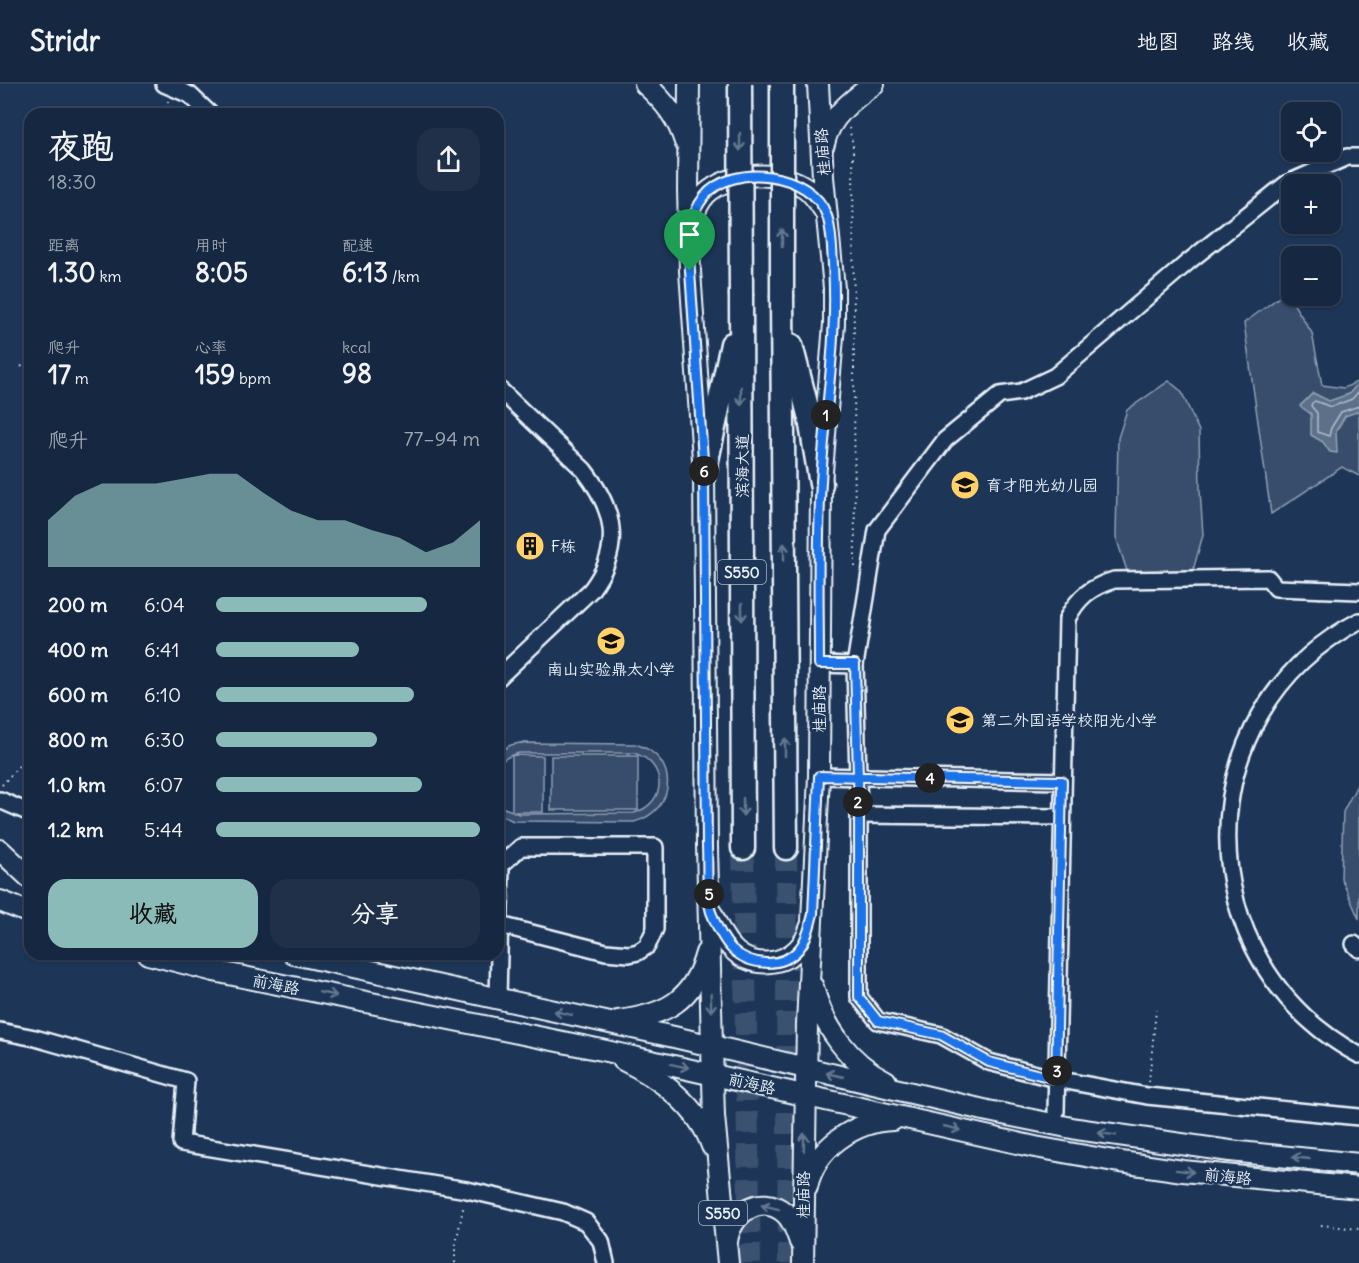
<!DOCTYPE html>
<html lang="zh">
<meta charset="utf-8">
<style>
:root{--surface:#162841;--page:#1f3048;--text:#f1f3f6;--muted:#9ea6b1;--line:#35445a;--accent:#8bbbb9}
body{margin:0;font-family:Delius,"LXGW WenKai TC",sans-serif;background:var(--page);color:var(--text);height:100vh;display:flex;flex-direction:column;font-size:22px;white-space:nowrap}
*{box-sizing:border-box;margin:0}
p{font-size:20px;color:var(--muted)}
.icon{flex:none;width:33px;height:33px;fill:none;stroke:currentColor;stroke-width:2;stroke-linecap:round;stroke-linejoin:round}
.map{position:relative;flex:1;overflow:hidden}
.sheet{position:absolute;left:24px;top:24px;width:480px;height:852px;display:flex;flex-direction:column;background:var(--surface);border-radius:18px;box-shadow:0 2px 4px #0004,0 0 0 2px var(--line)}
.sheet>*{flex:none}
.fabs{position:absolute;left:1281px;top:18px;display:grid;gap:12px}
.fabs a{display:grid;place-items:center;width:60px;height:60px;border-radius:12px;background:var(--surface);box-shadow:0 2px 4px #0004,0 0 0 2px var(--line);font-size:30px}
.pin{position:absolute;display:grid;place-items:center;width:51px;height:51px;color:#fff;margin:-62px -26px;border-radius:50% 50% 50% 0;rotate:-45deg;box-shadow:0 0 6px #0007}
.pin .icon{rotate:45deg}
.km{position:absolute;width:30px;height:30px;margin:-15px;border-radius:50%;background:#222;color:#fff;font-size:16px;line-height:30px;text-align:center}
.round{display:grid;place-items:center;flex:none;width:63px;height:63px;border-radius:18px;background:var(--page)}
.headline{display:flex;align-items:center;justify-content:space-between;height:102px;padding:0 24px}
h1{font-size:33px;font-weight:800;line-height:45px}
.metrics{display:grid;grid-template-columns:repeat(3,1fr);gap:9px;height:102px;padding:6px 24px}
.metrics div{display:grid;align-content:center}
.metrics b{font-size:26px;font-weight:800}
.metrics small{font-size:16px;font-weight:400}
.metrics p{font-size:16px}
.chart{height:168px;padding:12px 24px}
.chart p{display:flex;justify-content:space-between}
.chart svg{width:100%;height:108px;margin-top:6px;fill:var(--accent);opacity:.7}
.action{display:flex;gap:12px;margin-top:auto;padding:12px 24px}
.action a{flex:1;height:69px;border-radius:18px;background:var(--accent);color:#111;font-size:24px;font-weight:800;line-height:69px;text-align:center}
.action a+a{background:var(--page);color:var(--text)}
ul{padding:0 24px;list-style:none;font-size:20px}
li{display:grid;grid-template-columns:96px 72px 1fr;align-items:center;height:45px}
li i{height:15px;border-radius:8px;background:var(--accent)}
header{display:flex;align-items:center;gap:36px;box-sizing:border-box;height:84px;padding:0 30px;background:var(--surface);border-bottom:2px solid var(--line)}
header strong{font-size:28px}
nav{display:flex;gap:33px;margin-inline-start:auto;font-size:21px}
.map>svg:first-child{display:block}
</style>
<header>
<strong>Stridr</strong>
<nav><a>地图</a><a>路线</a><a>收藏</a></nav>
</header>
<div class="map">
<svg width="1359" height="1179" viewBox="0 0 1359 1179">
<rect width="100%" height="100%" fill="#1d3557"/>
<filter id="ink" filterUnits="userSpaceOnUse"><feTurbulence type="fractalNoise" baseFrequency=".0167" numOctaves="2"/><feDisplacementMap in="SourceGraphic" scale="12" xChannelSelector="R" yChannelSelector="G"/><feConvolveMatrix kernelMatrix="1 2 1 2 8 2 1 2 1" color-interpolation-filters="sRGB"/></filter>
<g filter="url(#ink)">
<g fill="#374d6c" stroke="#909fb2" stroke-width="1.5">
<polygon points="1286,208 1312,249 1322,301 1344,304 1359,297 1359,392 1342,383 1271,430 1244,239"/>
<polygon points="1169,297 1181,307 1199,347 1200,406 1203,451 1190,497 1127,487 1116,453 1118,354 1127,326"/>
<path d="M520 659 635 660C679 672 678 726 634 738L513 737 498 729V718L504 724 512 727V671L543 672V728H513L519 730 634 729C668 719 667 679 634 669H519C510 671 504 674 498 681V668L511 661Z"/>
<rect x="551" y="672" width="87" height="54"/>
<polygon points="1359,697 1359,835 1341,794 1343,728"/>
</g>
<polygon fill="#5d7089" stroke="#95a4b5" stroke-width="1.5" points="1359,298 1359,327 1345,332 1336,347 1337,369 1330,368 1323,358 1311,351 1311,330 1300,322 1313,309 1329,317 1349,310"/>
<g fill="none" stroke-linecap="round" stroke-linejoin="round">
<polyline stroke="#b0bdcc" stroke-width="1.5" points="1359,307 1352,315 1331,323 1315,317 1312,319 1311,322 1317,329 1317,348 1329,352 1331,344 1341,328 1359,322"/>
<g stroke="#3b516f" stroke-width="22" stroke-dasharray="22 11" stroke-linecap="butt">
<polyline points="743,764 750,1179"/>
<polyline points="786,764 789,1179"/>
</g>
<g stroke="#e8f1f8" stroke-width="20">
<g id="minor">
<polyline points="164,0 190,11 210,30"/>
<polyline points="1359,73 1347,73 1286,100 1188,178 1055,292 1021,308 1000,311 945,356 877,446 855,581 859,731 859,913 878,937 941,951 989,978 1056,995 1147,1012 1359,1033"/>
<path d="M498 304 584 386C615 426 623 464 591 506L498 594"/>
<path d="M1359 537C1183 629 1185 878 1359 971"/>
<polyline points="819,580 855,581"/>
<polyline points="819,692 1063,697"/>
<polyline points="0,716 30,729"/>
<polyline points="859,731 1062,733"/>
<polyline points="1354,860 1359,865"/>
<polyline points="498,915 501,781 521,763 655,763 655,845 647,862 638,868 629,870 606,868 500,841"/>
<polyline points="0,947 35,954 186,997 181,1059 467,1106 563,1128 586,1138 601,1157 606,1179"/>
<path d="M1056 1028 1067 535C1078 513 1091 503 1114 496L1268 494 1276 504 1359 507"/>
</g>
</g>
<g stroke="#e8f1f8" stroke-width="24">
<g id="major">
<path d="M645 0C664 17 678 34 685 58"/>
<polyline points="689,0 688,106 690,187 704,390 707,763 712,962 714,1032 728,1179"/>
<path d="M824 60C829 33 853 15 874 0"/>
<path d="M691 139C694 129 698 118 706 110 730 88 779 85 806 104 815 111 820 120 826 129"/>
<polyline points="0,766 30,794"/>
<polyline points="0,817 30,829"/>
<path d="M712 830C717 841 722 854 731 863 755 891 801 879 810 844"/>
<polyline points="148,870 214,887 602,966 1035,1063 1114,1077 1183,1087 1359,1104"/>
<polyline points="294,870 674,953 988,1027 1077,1045 1230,1067 1359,1080"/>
<path d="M813 903C823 942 849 979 886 997"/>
<path d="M618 937C666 931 693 917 706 869"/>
<path d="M623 976C659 993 699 1023 712 1062"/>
<path d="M807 1103C815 1064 855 1037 893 1036"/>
<path d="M727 1158C730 1130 760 1108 785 1129 793 1136 797 1149 800 1158"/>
<polyline points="803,1179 807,940 819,692 821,400 834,240 834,204 823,93 818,0"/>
</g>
</g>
<g stroke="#e8f1f8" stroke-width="27">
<g id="highway">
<polyline points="741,212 743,764"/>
<polyline points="782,213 786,764"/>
<polyline points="791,261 810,335 821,400"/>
<polyline points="704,390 732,260"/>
</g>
</g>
<g stroke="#e8f1f8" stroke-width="2" stroke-dasharray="1.5 4.5" stroke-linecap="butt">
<polyline points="168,30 168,17"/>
<polyline points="849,44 853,61 855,485"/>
<polyline points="21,282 30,286"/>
<polyline points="2,701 30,669"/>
<polyline points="1149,998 1156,926"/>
<polyline points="1321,1141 1359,1145"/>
<polyline points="455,1179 455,1164 464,1120"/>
</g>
<use href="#minor" stroke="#1d3557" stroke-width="15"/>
<use href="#major" stroke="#1d3557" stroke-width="20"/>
<use href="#highway" stroke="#1d3557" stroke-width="22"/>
<g stroke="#e8f1f8" stroke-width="27" stroke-linecap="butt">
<g id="highway-bridge">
<polyline points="740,0 741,212"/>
<polyline points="782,0 782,213"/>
</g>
</g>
<use href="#highway-bridge" stroke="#1d3557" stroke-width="22"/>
</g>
<defs><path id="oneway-shaft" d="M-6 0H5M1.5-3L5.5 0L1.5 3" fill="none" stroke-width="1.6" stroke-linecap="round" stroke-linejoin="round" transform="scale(1.5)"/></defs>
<g stroke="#64778f">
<use href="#oneway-shaft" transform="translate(740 58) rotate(90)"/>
<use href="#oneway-shaft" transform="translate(782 154) rotate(-90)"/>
<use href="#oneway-shaft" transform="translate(741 312) rotate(90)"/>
<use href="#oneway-shaft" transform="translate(784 468) rotate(-90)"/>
<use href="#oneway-shaft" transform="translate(742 528) rotate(90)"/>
<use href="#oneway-shaft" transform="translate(785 663) rotate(-90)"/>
<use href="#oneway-shaft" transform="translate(743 723) rotate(90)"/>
<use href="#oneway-shaft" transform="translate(328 910) rotate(11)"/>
<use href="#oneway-shaft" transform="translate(711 919) rotate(88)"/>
<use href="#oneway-shaft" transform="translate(563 929) rotate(-168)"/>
<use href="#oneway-shaft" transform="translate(680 982) rotate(12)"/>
<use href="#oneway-shaft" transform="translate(835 991) rotate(-167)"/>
<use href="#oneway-shaft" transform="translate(952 1044) rotate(13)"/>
<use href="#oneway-shaft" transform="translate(1107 1050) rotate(-171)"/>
<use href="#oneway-shaft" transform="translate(804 1058) rotate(-89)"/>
<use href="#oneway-shaft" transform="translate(1301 1074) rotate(-174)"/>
<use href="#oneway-shaft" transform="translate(1185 1087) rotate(7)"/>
<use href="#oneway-shaft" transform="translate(770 1123) rotate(-166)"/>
</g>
</g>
<g fill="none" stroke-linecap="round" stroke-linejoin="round" filter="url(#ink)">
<g stroke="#fff" stroke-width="12">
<path id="route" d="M690 187C689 160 686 136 704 113 731 78 812 87 827 132 832 146 832 166 833 181 838 254 825 326 821 398 817 459 819 520 819 580H855L859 731V913L878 937 941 951 989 978 1056 995 1062 697 819 692 813 830C810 842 807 855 799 865 782 885 750 882 732 865 722 855 716 841 711 828 706 815 708 779 707 763L704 390 690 187"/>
</g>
<use href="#route" stroke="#1a73e8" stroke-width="8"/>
</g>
<defs>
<g id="school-disc" transform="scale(1.5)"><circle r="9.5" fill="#ffd166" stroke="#1d3557"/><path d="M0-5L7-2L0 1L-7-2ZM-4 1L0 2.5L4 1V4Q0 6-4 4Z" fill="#111"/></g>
<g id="building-disc" transform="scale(1.5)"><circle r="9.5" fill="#ffd166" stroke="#1d3557"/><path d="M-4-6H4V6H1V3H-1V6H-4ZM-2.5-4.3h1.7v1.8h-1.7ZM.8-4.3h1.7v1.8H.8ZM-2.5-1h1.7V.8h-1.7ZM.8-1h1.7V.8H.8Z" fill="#111"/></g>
</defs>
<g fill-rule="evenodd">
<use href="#school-disc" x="965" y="401"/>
<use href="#building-disc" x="530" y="462"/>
<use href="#school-disc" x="611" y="557"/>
<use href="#school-disc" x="960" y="636"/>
</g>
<g text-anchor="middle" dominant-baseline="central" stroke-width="5" stroke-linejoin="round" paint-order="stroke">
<g fill="#1d3557" stroke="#abb9c8" stroke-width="1.5">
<rect x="718" y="476" width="48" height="24" rx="4.5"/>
<rect x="699" y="1117" width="48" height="24" rx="4.5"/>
</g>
<g font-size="15" font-weight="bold" fill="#e8f1f8">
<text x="742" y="488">S550</text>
<text x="723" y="1129">S550</text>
</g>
<g font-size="16" fill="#e8f1f8" stroke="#1d3557">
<text transform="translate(822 68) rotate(-94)">桂庙路</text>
<text transform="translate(742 382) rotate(-90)">滨海大道</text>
<text transform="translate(819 625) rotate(-90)">桂庙路</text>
<text transform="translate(276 900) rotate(11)">前海路</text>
<text transform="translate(752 999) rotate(13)">前海路</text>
<text transform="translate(1228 1092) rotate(6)">前海路</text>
<text transform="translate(803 1111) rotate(-90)">桂庙路</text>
</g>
<g font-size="16" fill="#e8f1f8" stroke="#1d3557" text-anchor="start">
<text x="986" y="401">育才阳光幼儿园</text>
<text x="551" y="462">F栋</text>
<text x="611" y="585" text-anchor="middle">南山实验鼎太小学</text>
<text x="981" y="636">第二外国语学校阳光小学</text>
</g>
</g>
</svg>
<div class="fabs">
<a><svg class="icon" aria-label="locate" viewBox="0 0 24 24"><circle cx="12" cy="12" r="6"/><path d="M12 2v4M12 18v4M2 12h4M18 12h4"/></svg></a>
<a>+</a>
<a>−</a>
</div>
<div class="pin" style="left:690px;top:187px;background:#1e9e55"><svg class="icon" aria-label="arrive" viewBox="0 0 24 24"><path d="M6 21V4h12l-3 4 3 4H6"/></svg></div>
<b class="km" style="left:826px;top:331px">1</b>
<b class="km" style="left:858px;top:718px">2</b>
<b class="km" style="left:1057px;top:987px">3</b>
<b class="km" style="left:930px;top:694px">4</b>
<b class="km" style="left:709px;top:810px">5</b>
<b class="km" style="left:704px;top:387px">6</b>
<section class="sheet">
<div class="headline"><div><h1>夜跑</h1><p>18:30</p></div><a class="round"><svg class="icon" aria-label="share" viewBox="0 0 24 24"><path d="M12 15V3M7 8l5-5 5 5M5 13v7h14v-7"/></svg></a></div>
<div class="metrics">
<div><p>距离</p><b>1.30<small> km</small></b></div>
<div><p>用时</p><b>8:05</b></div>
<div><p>配速</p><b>6:13<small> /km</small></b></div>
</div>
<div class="metrics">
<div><p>爬升</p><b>17<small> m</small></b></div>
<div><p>心率</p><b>159<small> bpm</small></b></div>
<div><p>kcal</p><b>98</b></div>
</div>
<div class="chart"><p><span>爬升</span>77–94 m</p>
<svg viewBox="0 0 160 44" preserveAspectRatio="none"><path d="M0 44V25L10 15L20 10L30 10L40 10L50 8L60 6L70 6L80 14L90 21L100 25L110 25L120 29L130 32L140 38L150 34L160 25V44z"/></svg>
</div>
<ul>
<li><b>200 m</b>6:04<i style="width:80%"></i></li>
<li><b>400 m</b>6:41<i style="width:54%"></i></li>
<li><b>600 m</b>6:10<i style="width:75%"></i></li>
<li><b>800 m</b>6:30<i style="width:61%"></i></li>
<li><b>1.0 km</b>6:07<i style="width:78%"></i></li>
<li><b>1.2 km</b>5:44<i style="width:100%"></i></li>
</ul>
<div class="action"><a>收藏</a><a>分享</a></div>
</section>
</div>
